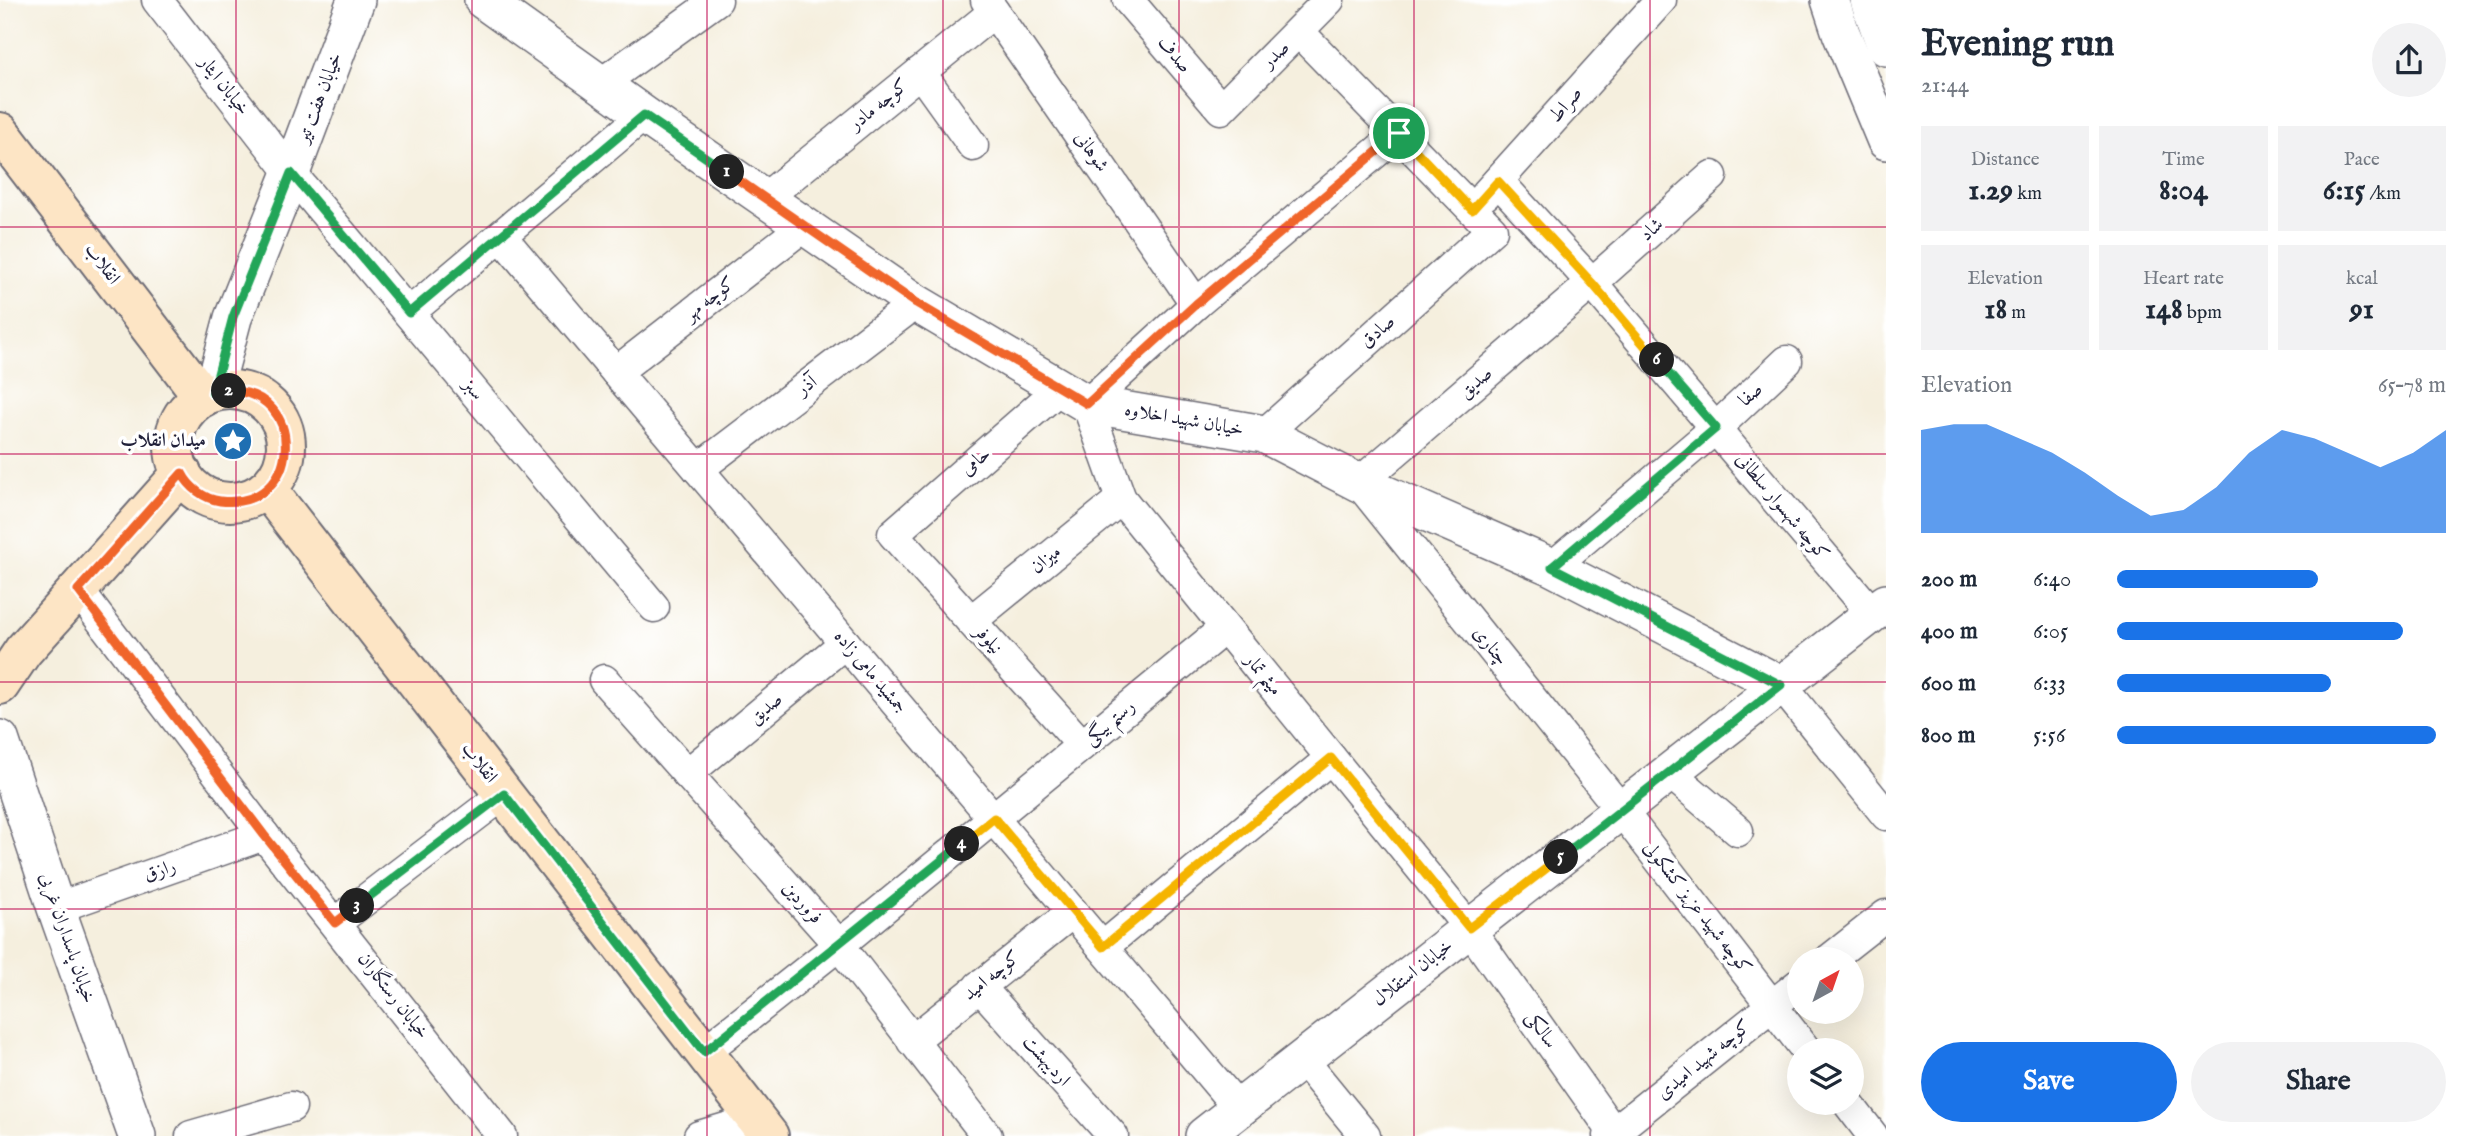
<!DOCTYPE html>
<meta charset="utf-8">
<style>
:root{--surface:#fff;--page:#f2f2f3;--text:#1f2937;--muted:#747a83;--accent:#1a73e8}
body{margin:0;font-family:"IM FELL English",Amiri,serif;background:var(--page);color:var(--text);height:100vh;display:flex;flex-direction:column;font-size:26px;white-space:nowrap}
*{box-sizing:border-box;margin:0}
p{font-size:23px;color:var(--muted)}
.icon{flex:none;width:38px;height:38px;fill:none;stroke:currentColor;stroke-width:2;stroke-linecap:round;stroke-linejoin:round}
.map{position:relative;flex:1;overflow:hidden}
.side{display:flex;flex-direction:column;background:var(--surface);width:595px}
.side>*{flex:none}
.needle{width:46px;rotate:40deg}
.controls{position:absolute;left:1787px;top:947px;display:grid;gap:14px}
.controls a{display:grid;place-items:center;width:77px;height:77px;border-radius:50%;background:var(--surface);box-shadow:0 7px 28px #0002;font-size:35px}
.pin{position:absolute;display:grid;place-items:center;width:60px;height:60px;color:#fff;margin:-30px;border:4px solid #fff;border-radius:50%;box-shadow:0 2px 7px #0007}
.km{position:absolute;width:35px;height:35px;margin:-18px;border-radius:50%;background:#222;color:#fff;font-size:19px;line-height:35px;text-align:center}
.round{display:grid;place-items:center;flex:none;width:74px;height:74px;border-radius:37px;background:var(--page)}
.summary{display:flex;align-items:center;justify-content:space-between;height:119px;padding:0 35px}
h1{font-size:38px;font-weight:800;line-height:52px}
.metrics{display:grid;grid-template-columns:repeat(3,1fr);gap:10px;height:119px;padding:7px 35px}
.metrics div{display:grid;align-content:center;border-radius:0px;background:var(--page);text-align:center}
.metrics b{font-size:30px;font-weight:800}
.metrics small{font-size:19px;font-weight:400}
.metrics p{font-size:19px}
.chart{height:196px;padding:14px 35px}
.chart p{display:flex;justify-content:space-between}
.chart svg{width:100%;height:126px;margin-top:7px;fill:var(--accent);opacity:.7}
.cta{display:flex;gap:14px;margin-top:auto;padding:14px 35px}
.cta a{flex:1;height:80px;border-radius:42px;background:var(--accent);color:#fff;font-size:28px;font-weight:800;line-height:80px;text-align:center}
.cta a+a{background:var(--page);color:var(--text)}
ul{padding:0 35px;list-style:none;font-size:23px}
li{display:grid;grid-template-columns:112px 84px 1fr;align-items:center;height:52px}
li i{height:18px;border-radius:9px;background:var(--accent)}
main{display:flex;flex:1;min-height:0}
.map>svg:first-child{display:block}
</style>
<main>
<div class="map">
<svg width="1886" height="1136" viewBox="0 0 1886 1136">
<rect width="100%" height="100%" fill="#fff"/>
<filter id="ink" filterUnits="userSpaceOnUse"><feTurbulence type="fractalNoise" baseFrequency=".0143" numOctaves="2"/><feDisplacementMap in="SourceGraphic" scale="14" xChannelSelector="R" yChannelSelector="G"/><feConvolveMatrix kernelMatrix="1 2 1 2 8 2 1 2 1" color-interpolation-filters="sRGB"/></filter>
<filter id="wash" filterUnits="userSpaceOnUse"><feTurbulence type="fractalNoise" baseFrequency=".00686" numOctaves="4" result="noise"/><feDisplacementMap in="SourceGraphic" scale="28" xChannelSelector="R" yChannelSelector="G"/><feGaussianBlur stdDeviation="1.57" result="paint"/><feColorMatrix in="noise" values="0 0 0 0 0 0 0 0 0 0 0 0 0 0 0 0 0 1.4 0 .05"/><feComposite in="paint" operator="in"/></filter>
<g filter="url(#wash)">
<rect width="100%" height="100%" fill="#f5efde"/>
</g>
<g filter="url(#ink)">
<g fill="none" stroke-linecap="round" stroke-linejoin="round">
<g stroke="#6c6a74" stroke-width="33">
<g id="minor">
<polyline points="157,0 291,173 654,607"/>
<polyline points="986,0 1196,304"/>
<polyline points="1128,0 1221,109 1329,0"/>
<polyline points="920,72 973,146"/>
<polyline points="602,83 717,0"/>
<polyline points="1399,133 1196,304 1087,404 1121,499 1469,928 1616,1136"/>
<polyline points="1712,176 1592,283 1359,483 1621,810 1806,1050"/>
<polyline points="1498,181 1592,283 1872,613"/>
<polyline points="1485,195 1661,0"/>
<polyline points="765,198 994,12"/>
<polyline points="501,236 1239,1109"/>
<polyline points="409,313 644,115"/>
<polyline points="616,372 804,226"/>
<polyline points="1059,389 893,534 1082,745"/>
<polyline points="1264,434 1492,230 1299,32"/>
<polyline points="698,469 916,303"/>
<polyline points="1552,567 1716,428 1787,361"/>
<polyline points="78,590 264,835 502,1136"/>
<polyline points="971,621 1121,499"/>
<polyline points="604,680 839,945 987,1136"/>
<polyline points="1781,685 1886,815"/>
<polyline points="1669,772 1738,831"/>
<polyline points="687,774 845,643"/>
<polyline points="56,908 264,835"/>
<polyline points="335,923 504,794"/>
<polyline points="1103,947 1331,758"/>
<polyline points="1830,959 1886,915"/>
<polyline points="979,986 1113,1136"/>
<polyline points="912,1041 1073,912"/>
<polyline points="704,1052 839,945 1225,628"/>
<polyline points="1302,1059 1365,1136"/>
<polyline points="1847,1102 1873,1136"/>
<polyline points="191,1136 291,1107"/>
<polyline points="699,1136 756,1119"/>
<polyline points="1609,1136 1799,984"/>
</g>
</g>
<g stroke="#6c6a74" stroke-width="40">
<g id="tertiary">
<polyline points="483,0 644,115 916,303 1087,404 1264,434 1359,483 1552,567 1781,685"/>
<polyline points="1830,0 1841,33 1886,141"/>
<polyline points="1869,0 1886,47"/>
<polyline points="213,393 233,318 291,173 356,0"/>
<polyline points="0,739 56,908 137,1136"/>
<polyline points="1204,1136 1886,603"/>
</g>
</g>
<g stroke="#6c6a74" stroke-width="42">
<g id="secondary">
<polyline points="0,132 203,397"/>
<circle cx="230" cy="446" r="56"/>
<polyline points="267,489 769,1136"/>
<polyline points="0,685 23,651 182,473"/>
</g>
</g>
<use href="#minor" stroke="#fff" stroke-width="30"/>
<use href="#tertiary" stroke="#fff" stroke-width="37"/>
<use href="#secondary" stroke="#fde5c5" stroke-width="38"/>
</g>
</g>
<g fill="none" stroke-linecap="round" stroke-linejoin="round" filter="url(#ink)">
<g stroke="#fff" stroke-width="14">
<polyline id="split-1" points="727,172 916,303 1087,404 1196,304 1399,133"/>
</g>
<g stroke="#fff" stroke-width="14">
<polyline id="split-2" points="229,391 213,393 233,317 291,173 409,313 644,115 727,172"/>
</g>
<g stroke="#fff" stroke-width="14">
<path id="split-3" d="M229 391C308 390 303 511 220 501 204 499 189 487 182 473L78 590 264 835 335 923 357 906"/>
</g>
<g stroke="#fff" stroke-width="14">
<polyline id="split-4" points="357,906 504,794 704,1052 962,844"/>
</g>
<g stroke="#fff" stroke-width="14">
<polyline id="split-5" points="962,844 994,818 1103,947 1331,758 1469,928 1561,857"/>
</g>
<g stroke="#fff" stroke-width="14">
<polyline id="split-6" points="1561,857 1781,685 1552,567 1716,428 1657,360"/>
</g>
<g stroke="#fff" stroke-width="14">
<polyline id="split-7" points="1399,133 1472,210 1498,181 1592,283 1657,360"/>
</g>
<use href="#split-1" stroke="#f0652b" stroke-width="9"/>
<use href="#split-2" stroke="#22a559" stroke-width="9"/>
<use href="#split-3" stroke="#f0652b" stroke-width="9"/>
<use href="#split-4" stroke="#22a559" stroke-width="9"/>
<use href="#split-5" stroke="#f5b400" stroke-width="9"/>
<use href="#split-6" stroke="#22a559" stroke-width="9"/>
<use href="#split-7" stroke="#f5b400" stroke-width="9"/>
</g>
<path fill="none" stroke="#c2185b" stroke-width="2" stroke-opacity="0.55" d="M236 0V1136M472 0V1136M707 0V1136M943 0V1136M1179 0V1136M1414 0V1136M1650 0V1136M0 227H1886M0 454H1886M0 682H1886M0 909H1886"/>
<defs>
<g id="sight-disc" transform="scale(2.0125)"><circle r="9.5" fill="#1f6fb2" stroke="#fff"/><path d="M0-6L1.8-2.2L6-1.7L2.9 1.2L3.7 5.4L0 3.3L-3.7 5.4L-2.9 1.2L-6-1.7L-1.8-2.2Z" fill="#fff"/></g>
</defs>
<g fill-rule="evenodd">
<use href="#sight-disc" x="233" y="441"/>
</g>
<g text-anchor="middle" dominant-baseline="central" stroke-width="7" stroke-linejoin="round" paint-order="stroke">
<g font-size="19" fill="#22223b" stroke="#fff">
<text transform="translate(1174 55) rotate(49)">صدف</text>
<text transform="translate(1276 55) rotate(-44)">صدر</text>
<text transform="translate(224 86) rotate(52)">خیابان ایثار</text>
<text transform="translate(320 98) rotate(-69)">خیابان هفت تیر</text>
<text transform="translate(879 105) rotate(-39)">کوچه مادر</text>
<text transform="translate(1566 105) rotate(-48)">صراط</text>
<text transform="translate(1091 152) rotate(55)">شوهانی</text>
<text transform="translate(1652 230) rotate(-42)">شاد</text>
<text transform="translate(102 264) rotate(53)">انقلاب</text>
<text transform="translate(710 299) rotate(-38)">کوچه مهر</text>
<text transform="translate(1378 332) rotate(-42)">صادق</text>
<text transform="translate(1476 383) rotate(-41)">صدیق</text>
<text transform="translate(807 386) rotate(-37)">آذر</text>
<text transform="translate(473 390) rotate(50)">سبز</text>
<text transform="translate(1751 395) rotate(-43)">صفا</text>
<text transform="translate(1184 420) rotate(10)">خیابان شهید اخلاوه</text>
<text transform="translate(976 462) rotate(-41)">حامی</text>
<text transform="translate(1782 507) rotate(50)">کوچه شهسوار سلطانی</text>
<text transform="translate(1046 560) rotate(-39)">میزان</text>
<text transform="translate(988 640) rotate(48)">نیلوفر</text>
<text transform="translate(1490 646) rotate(51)">چناری</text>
<text transform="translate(870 672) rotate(50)">جمشید مامی زاده</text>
<text transform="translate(1263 675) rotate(51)">میثم تمار</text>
<text transform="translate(766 709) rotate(-40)">صدیق</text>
<text transform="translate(1110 723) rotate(-40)">رستم بیگی</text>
<text transform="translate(479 763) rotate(52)">انقلاب</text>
<text transform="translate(160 871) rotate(-19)">رازق</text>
<text transform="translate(802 903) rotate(48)">فروردین</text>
<text transform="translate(1697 908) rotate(52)">کوچه شهید عزیز کشکولی</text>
<text transform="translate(67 938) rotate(71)">خیابان پاسداران غربی</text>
<text transform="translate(1413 973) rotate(-38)">خیابان استقلال</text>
<text transform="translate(992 976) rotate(-39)">کوچه امید</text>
<text transform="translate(393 996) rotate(52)">خیابان رستگاران</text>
<text transform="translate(1541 1030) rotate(55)">سالکی</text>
<text transform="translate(1704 1060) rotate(-39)">کوچه شهید امیدی</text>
<text transform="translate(1046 1061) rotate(48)">اردیبهشت</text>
</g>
<g font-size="19" font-weight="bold" fill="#22223b" stroke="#fff" text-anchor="end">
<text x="206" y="441">میدان انقلاب</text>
</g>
</g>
</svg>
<div class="controls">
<a><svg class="needle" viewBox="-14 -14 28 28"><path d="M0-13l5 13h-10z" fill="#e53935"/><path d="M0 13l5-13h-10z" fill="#747a83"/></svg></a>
<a><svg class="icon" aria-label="layers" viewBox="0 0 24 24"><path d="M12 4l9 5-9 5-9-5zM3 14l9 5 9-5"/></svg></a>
</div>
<div class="pin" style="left:1399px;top:133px;background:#1e9e55"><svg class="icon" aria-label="arrive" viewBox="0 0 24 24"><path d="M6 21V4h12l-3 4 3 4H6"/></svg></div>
<b class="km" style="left:727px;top:172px">1</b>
<b class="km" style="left:229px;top:391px">2</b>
<b class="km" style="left:357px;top:906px">3</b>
<b class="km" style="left:962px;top:844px">4</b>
<b class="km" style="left:1561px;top:857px">5</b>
<b class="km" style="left:1657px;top:360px">6</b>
</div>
<section class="side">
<div class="summary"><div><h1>Evening run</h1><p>21:44</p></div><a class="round"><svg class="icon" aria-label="share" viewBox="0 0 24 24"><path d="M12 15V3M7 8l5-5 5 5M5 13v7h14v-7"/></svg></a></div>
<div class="metrics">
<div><p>Distance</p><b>1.29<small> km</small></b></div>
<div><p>Time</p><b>8:04</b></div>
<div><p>Pace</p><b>6:15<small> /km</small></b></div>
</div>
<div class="metrics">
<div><p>Elevation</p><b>18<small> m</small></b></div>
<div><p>Heart rate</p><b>148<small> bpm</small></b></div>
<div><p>kcal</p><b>91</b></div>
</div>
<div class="chart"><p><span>Elevation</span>65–78 m</p>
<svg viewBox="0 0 160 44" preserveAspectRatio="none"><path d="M0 44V8L10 6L20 6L30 11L40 16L50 23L60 31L70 38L80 36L90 28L100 16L110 8L120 11L130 16L140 21L150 16L160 8V44z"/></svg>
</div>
<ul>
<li><b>200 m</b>6:40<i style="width:61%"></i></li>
<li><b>400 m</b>6:05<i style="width:87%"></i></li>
<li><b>600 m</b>6:33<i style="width:65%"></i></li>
<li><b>800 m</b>5:56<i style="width:97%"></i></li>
</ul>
<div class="cta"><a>Save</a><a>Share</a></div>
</section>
</main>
